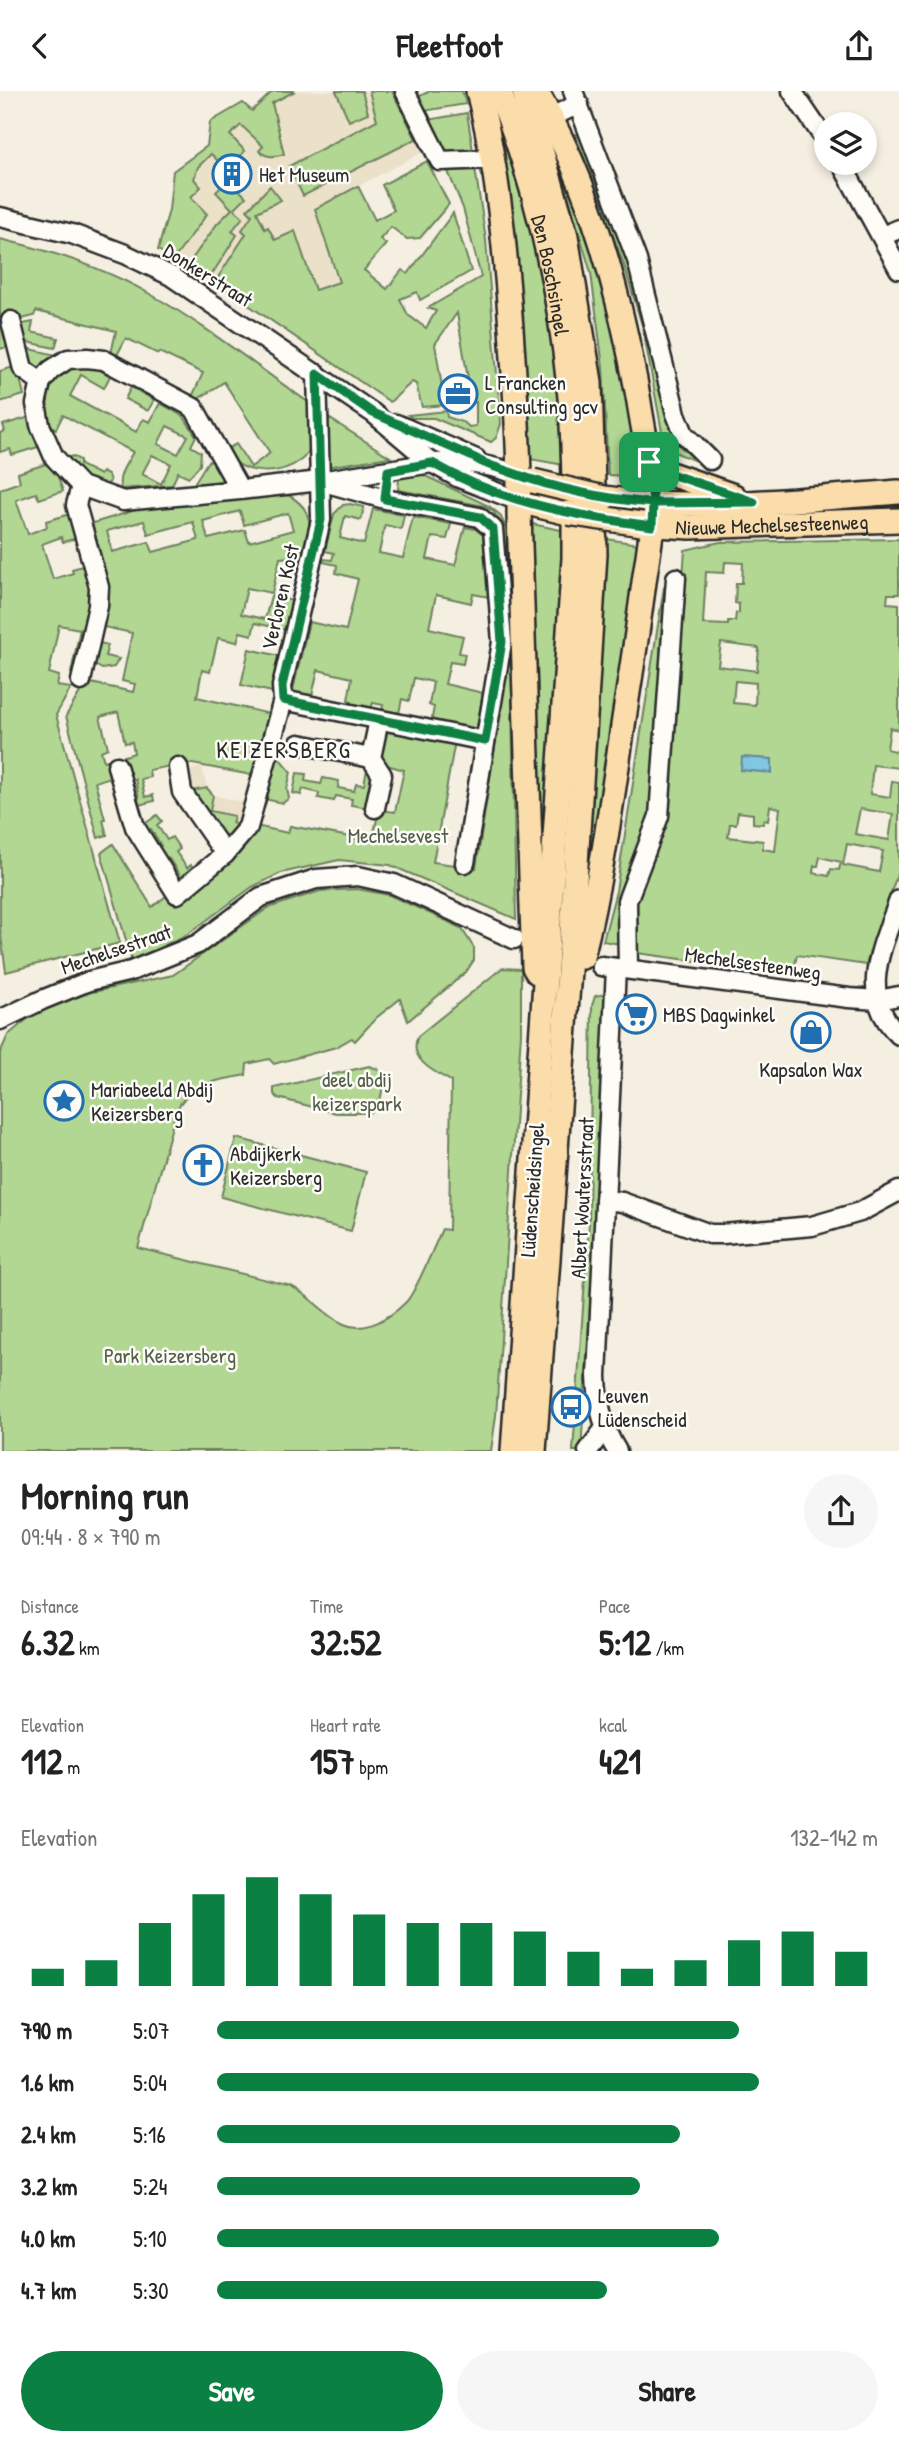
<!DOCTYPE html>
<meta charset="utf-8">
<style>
:root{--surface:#fff;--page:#f6f6f6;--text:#222;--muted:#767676;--accent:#0b8043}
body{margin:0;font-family:"Patrick Hand",sans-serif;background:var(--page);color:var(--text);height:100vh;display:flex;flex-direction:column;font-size:26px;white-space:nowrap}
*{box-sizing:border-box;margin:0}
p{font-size:23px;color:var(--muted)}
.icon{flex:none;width:38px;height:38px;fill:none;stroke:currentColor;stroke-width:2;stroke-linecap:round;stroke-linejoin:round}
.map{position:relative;height:1360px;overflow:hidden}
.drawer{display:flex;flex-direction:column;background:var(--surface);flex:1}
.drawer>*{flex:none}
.tools{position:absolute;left:814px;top:21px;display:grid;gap:14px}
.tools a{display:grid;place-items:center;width:63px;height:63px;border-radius:50%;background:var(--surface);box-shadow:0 4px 10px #0003;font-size:35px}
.pin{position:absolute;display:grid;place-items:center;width:60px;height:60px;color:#fff;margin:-30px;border-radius:14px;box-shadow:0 4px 10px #0006}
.round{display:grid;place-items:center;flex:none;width:74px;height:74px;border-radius:37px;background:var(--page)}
.overview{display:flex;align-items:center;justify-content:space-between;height:119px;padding:0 21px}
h1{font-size:38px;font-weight:800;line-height:52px}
.stats{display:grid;grid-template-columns:repeat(3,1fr);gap:10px;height:119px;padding:7px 21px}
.stats div{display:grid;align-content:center}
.stats b{font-size:35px;font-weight:800}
.stats small{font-size:19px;font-weight:400}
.stats p{font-size:19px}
.chart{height:196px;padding:14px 21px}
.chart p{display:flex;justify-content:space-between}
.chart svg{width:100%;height:126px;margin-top:7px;stroke:var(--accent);stroke-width:6}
.primary-button{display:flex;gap:14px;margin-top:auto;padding:14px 21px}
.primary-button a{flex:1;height:80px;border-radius:42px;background:var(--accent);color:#fff;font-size:28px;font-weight:800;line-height:80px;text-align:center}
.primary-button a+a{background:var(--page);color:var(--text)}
ul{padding:0 21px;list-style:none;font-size:23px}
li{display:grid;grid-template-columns:112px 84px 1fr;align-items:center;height:52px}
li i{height:18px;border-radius:9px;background:var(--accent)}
header{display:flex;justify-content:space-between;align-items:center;height:91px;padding:0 21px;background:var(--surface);font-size:32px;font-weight:800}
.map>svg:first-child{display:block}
</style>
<header><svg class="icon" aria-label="back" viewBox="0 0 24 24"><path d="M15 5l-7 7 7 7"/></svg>Fleetfoot<svg class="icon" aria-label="share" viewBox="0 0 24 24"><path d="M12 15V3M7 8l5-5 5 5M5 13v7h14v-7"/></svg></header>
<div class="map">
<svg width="899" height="1360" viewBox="0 0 899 1360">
<rect width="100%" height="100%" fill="#f5efe2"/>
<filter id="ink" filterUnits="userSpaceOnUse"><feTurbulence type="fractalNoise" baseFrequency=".0143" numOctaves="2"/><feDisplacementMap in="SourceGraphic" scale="14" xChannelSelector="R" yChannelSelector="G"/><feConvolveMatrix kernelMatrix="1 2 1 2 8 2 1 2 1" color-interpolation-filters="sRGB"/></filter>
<g filter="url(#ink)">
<g fill="#ebe0c8">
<polygon points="273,0 392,0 423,61 315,118 339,191 294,246 213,190 158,159 169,119 173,80 207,55 210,31 243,12 252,20"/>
<polygon points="202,676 207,697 192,700 188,679"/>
<polygon points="213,704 248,712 243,735 232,732 234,726 209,720"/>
</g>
<g fill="#b1d793" stroke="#6e815f" stroke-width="2" fill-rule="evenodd">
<path d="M273 0H295L272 12 284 63C274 66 267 67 259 60L263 55 241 34 230 44 245 60 227 79 211 63 198 76 194 88 201 96 191 106 207 123 174 168 158 159 169 119 173 80 207 55 210 31 243 12 252 20Z"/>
<polygon points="336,0 362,0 368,22 349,30"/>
<polygon points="369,0 392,0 416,48 303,105 289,75 377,29"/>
<polygon points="430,0 462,0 466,13 424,20 418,6"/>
<polygon points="467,22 473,60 444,62 428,29"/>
<polygon points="500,23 539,152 561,294 564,374 530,368 511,153 488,27"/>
<polygon points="580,41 631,173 675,351 698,371 665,357 643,238 624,174 575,43"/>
<polygon points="553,53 584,125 614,233 640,386 608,384 603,276 591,182"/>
<polygon points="427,70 449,113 420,147 407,148 391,136 380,148 386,153 364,179 387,198 402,179 408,183 453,122 471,180 420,209 417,201 400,208 408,224 426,237 436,220 428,217 481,186 463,117 447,78 475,77 486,149 501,333 496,347 491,351 434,327 412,327 408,324 446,320 447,326 465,332 469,336 476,335 476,311 472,312 457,222 435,253 445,314 422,316 416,293 412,291 390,311 215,191 246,143 242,139 252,124 247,119 270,95 281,109 257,121 265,138 268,136 275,149 295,140 315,199 339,191 315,118 358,95 375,129 394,119 382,94"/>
<polygon points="229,88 246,106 234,118 243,126 232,140 237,144 209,188 187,175 217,133 232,118 216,101"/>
<path d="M0 148C52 160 103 176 150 203 205 234 256 275 308 311L312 355C309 360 305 366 301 369 278 386 240 385 225 359L236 353 251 376 270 362 224 291 195 310 191 308 203 282 159 261 158 263 126 247 116 266 111 263 116 240 36 220 34 225 6 232 11 255 0 258Z"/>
<polygon points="33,231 31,241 58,247 55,257 22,250 18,234"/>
<polygon points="22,256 56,264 56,269 42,280 32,279"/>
<path d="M85 274 95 276 110 285 104 297 81 284 70 305 136 341 143 328 150 331 160 312 184 326 196 345 191 355 201 361 200 374 189 386 178 381 172 394 121 398C116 386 127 372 133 361L63 324 56 338 49 333C44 303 51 279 85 274ZM167 335 188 345 178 363 158 353ZM152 364 171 373 161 393 142 383Z"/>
<polygon points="17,275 24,304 0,311 0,280"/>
<polygon points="131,296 154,309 148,320 125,308"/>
<polygon points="324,324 390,366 326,376"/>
<polygon points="30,326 38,356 12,364 10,358 0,361 0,342 5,340 3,334"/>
<polygon points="72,365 80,369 80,374 100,384 102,381 108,384 110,390 106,396 88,392 66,368"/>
<path d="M208 370 213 371C217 378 224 386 221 395L195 396V391Z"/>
<path d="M46 373 57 383 63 400 39 408 36 402 16 409 28 443 47 436 46 430 70 423 77 447 63 451 61 446 42 453 53 488 73 482 72 478 86 474C97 512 85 546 77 583L71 582 80 538 59 534 49 582 59 585 57 595 71 597 56 624 120 852 6 881 0 838V398L20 391 18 382Z"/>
<polygon points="417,381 489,415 500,424 507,439 510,501 501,433 493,420 484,415 398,399 399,387"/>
<path d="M288 404C317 420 310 439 304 465L280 467 272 502 247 497 241 523 265 528 271 505 293 510 286 539 255 532 252 544 240 541 237 551 218 547 210 581 202 579 197 606 270 623 252 684 187 672 149 679 150 686 141 688 145 706 153 704 154 710 135 715 134 709 139 707 135 688 129 689 122 666 134 662 132 651 125 652 118 621 100 626 108 657 101 660 104 670 108 669 113 685 95 691 105 728 103 729 107 744 98 747 66 625 86 591 133 601 135 593 122 590 132 542 99 535 87 434 139 418ZM240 420 244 434 288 422 293 439 249 451 245 439 208 448 203 430ZM144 430 148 443 193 431 198 449 153 461 149 451 112 461 107 440Z"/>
<polygon points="350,413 364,416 361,429 345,425 340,447 364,453 373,418 404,424 401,438 385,434 379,462 403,467 413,426 451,433 447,448 432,446 427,468 455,474 465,436 475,438 483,444 489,506 473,503 471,512 436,504 429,537 463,545 459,562 465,563 463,573 450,571 445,593 483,602 476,642 431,632 434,616 429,614 433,591 414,587 409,610 402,608 399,622 388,620 387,623 382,622 383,614 373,612 370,620 351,616 352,610 348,609 352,587 318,579 311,609 294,604 293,599 309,531 346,539 358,488 336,482 337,474 323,471 324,468 332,469 334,462 325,460 334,423 343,414"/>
<polygon points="532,433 566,440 544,759 538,759"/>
<polygon points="607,448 638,453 593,757 587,756"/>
<path d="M899 448V503H888L887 512 899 513V639L890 637 887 658 899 661V677L873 674 870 703 890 706 892 690 899 691V778L866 874 797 864 793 883 637 862 633 811 665 725 685 459 720 451ZM725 471 743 472 742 492H736L735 512 739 513V522H736L735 530H728V534L703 533 706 481 724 482ZM721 552 759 557 757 580 718 575ZM735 590 756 592 755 614 733 612ZM770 715 780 717 775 760 763 758V750L728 746 730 733H736L738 721 753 723V732L763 733 764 729 768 730ZM860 718 893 723 889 749 855 743ZM847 753 883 760 879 781 843 774ZM820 766 841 771 839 779 831 778 829 785 813 782 814 775H818Z"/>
<polygon points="664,496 652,718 620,853 603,850 616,800"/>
<polygon points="95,551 108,554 105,565 119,568 114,576 102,578 93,573"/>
<polygon points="511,551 516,828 390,774 339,769 281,782 252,796 188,843 132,870 101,762 113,753 152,816 256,735 288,742 290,735 372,750 379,719 395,721 404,679 383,673 377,665 383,636 455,650 433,771 476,777"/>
<polygon points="249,558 280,565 272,601 241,594"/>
<polygon points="276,663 291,681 287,698 289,707 283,712 264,708"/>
<polygon points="368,673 376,686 369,717 351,714 352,708 336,705 334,710 318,707 319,702 303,698 301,704 293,702 297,682 306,683 305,690 321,693 323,687 339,690 338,697 354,700 356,693 364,694"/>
<polygon points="207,697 213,704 210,720 234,725 232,732 243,735 236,744 227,745 218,741 192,700"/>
<polygon points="157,724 162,730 157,734 167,749 172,746 180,758 176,761 187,777 191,774 196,781 179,794 175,787 179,783 168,766 163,769 156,758 161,755 151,738 145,741 142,735"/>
<path d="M357 798 389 804 447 830 462 838 474 857V869L466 881 408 930 400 908 376 927 355 950 352 947 336 956 274 973 269 968 247 973 246 984C218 990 188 991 176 1021L138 1157 291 1195C311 1205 325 1225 344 1233 365 1243 391 1226 406 1211 416 1201 435 1153 442 1138L449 1139 451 990C434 981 407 968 418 945L502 877 521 878V942L496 1325 491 1360H0V962L8 944 37 920 88 902 173 884 268 817 320 800Z"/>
<polygon points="605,903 598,1130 595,1136 581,1360 573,1360 589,1131 592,915 595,905"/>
<path d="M369 975 378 978C386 989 383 1015 370 1022H336L278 1007 274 1003V997Z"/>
<polygon points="236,1047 366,1081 351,1140 221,1106"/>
</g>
<polygon fill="#81c6e2" stroke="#5f8899" stroke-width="2" points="742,666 772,668 772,682 741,679"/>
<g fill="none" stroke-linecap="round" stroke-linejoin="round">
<g stroke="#2b2b2b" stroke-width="23">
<g id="minor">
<polyline points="405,0 440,70 492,68"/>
<polyline points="573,0 637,169 676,323 684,343 710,369"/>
<polyline points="792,0 826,50"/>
<polyline points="551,26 579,13"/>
<polyline points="841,72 899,178"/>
<polyline points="0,126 72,143 125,163 171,185 373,322 432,372 457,386 519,410"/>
<polyline points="882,145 899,138"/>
<polyline points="11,230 23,278 41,291"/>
<polyline points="317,283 320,390"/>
<polyline points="396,333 476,368"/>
<path d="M240 399 194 317 104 269 87 267 68 268 51 279 41 291 36 313 40 334 54 366 81 395 123 410 240 399 320 390 432 372C461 370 493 373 520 385"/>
<polyline points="81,590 98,515 99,496 76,414 81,395"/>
<polyline points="283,609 485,650"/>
<polyline points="299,653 371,667"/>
<polyline points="117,675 135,736 177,803 225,763 248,736 283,609 282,595 321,429 320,390 385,408 479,426 493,438 502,551 465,772"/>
<polyline points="178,676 182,701 225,763"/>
<polyline points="375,717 382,684 371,667 379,629"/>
<path d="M899 809C883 854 856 904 899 944"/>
<polyline points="601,875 849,907 878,909 899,905"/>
<path d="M616 877 597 1285C598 1312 602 1337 617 1360"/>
<polyline points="628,878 627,810 659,725 676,487"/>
<polyline points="0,929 42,909 89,890 131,880 198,853 261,806 316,788 358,785 394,793 514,848"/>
<polyline points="605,1109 622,1111 710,1143 723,1143 812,1135 860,1121 899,1100"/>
<polyline points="588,1360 605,1337"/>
</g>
</g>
<g stroke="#2b2b2b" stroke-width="28">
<g id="major">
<path d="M478 0C498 77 505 157 511 237 515 299 520 360 519 423L534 876 537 881"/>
<path id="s1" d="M499 0C536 94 559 196 569 296 575 353 574 410 574 467L513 1360"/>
<polyline points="524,0 566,145 590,291 595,463 572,839 534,1360"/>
<path d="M536 0C591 95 620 203 639 311 644 344 652 377 653 411 653 435 649 460 645 484 640 521 635 558 629 595 615 685 604 778 582 866"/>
<polyline points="649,371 659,379 734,405"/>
<path d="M604 407C701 421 802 408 899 401"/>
<polyline points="519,410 568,422"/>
<path id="s2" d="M642 433 690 436 899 429"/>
</g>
</g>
<use href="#minor" stroke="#fdfcf7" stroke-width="18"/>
<use href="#major" stroke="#fbddab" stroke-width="23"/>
<g stroke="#2b2b2b" stroke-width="28" stroke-linecap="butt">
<g id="major-bridge">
<polyline points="533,390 604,407"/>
<polyline points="568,422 642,433"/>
</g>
</g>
<use href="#major-bridge" stroke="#fbddab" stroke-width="23"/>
</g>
</g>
<g fill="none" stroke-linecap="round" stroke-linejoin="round" filter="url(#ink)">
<g stroke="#fff" stroke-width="14">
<path id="route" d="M649 371 653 412C603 408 556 398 510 381 497 376 487 375 475 367L373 322 317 283 321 429 282 595 283 609 485 650 502 551 493 438 480 426 385 408 388 380 432 372C500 411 575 425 652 435L653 412 754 411 659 379 649 371"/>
</g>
<use href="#route" stroke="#0b8043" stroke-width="9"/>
</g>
<defs>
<g id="building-ring" transform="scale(2.0125)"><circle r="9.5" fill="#fdfcf7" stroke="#1f6fb2" stroke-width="1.5"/><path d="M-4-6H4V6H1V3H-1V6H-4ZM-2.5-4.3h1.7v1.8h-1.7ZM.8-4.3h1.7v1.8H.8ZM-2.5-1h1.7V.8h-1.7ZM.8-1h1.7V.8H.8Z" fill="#1f6fb2"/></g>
<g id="office-ring" transform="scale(2.0125)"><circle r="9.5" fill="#fdfcf7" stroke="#1f6fb2" stroke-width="1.5"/><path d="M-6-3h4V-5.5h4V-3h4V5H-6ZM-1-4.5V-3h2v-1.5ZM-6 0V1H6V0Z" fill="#1f6fb2"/></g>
<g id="supermarket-ring" transform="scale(2.0125)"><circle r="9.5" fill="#fdfcf7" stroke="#1f6fb2" stroke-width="1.5"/><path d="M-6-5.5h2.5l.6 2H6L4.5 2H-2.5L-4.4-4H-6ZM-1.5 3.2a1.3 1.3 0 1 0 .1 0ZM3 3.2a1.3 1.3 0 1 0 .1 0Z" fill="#1f6fb2"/></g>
<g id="shop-ring" transform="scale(2.0125)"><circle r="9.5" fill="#fdfcf7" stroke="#1f6fb2" stroke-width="1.5"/><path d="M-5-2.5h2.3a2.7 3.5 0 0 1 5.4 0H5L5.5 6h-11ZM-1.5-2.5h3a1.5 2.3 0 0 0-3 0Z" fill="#1f6fb2"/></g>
<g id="sight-ring" transform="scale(2.0125)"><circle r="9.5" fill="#fdfcf7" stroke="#1f6fb2" stroke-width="1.5"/><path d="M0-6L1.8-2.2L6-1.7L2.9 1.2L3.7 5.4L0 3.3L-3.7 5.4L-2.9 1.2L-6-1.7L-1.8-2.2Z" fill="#1f6fb2"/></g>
<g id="church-ring" transform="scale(2.0125)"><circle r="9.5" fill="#fdfcf7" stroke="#1f6fb2" stroke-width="1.5"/><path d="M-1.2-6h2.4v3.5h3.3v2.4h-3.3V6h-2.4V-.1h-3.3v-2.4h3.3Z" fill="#1f6fb2"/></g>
<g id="bus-ring" transform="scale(2.0125)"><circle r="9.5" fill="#fdfcf7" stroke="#1f6fb2" stroke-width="1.5"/><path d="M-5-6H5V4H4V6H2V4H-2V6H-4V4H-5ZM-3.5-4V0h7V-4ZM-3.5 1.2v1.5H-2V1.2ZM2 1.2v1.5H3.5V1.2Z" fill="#1f6fb2"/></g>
</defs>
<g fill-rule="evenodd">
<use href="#building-ring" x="232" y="83"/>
<use href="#office-ring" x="458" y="303"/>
<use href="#supermarket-ring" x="636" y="923"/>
<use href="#shop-ring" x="811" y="941"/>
<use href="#sight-ring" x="64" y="1010"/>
<use href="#church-ring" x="203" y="1074"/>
<use href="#bus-ring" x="571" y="1316"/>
</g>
<g text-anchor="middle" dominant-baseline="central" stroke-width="5" stroke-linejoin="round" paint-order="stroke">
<g font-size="21" fill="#2b2b2b" stroke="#fdfcf7" text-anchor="start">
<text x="259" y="83">Het Museum</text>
<text x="485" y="291">L Francken<tspan x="485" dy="24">Consulting gcv</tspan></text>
<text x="663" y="923">MBS Dagwinkel</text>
<text x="811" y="978" text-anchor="middle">Kapsalon Wax</text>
<text x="91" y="998">Mariabeeld Abdij<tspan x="91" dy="24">Keizersberg</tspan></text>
<text x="230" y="1062">Abdijkerk<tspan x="230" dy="24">Keizersberg</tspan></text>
<text x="598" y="1304">Leuven<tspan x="598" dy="24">Lüdenscheid</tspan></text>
</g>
<g font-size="21" fill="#2b2b2b" stroke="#fdfcf7">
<text transform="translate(208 184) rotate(32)">Donkerstraat</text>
<text stroke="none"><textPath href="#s1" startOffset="192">Den Boschsingel</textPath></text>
<text stroke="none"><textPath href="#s2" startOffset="130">Nieuwe Mechelsesteenweg</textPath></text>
<text transform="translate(280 506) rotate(-77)">Verloren Kost</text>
<text transform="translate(116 858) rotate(-19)">Mechelsestraat</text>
<text transform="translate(753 872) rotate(8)">Mechelsesteenweg</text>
<text transform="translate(532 1099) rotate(-86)">Lüdenscheidsingel</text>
<text transform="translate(582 1107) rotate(-87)">Albert Woutersstraat</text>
</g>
<g font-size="21" fill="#535f4a" stroke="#fdfcf7">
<text x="398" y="744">Mechelsevest</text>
<text x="357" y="988">deel abdij<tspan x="357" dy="24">keizerspark</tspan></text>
<text x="170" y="1264">Park Keizersberg</text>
</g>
<g font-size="23" letter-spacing="2" fill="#2b2b2b" stroke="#fdfcf7">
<text x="284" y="658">KEIZERSBERG</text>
</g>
</g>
</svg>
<div class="tools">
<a><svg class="icon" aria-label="layers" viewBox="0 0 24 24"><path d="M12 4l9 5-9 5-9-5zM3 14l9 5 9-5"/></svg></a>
</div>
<div class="pin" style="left:649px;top:371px;background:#1e9e55"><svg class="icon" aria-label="arrive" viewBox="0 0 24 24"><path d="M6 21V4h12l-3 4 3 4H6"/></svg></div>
</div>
<section class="drawer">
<div class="overview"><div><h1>Morning run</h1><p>09:44 · 8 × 790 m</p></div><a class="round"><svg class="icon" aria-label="share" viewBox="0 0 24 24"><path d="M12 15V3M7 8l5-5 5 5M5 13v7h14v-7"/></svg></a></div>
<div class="stats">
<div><p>Distance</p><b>6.32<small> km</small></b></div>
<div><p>Time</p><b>32:52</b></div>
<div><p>Pace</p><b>5:12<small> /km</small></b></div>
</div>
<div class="stats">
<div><p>Elevation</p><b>112<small> m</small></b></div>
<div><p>Heart rate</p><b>157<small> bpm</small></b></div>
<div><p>kcal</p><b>421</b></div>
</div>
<div class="chart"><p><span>Elevation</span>132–142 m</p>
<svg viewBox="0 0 160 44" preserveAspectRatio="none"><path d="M5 44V38M15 44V35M25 44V22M35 44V12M45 44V6M55 44V12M65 44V19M75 44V22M85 44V22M95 44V25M105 44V32M115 44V38M125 44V35M135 44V28M145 44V25M155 44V32"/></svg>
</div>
<ul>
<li><b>790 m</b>5:07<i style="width:79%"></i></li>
<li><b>1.6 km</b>5:04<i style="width:82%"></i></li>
<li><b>2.4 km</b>5:16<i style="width:70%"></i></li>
<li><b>3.2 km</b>5:24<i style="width:64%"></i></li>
<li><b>4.0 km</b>5:10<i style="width:76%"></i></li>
<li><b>4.7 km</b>5:30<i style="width:59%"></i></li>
</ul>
<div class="primary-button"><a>Save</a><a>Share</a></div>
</section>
